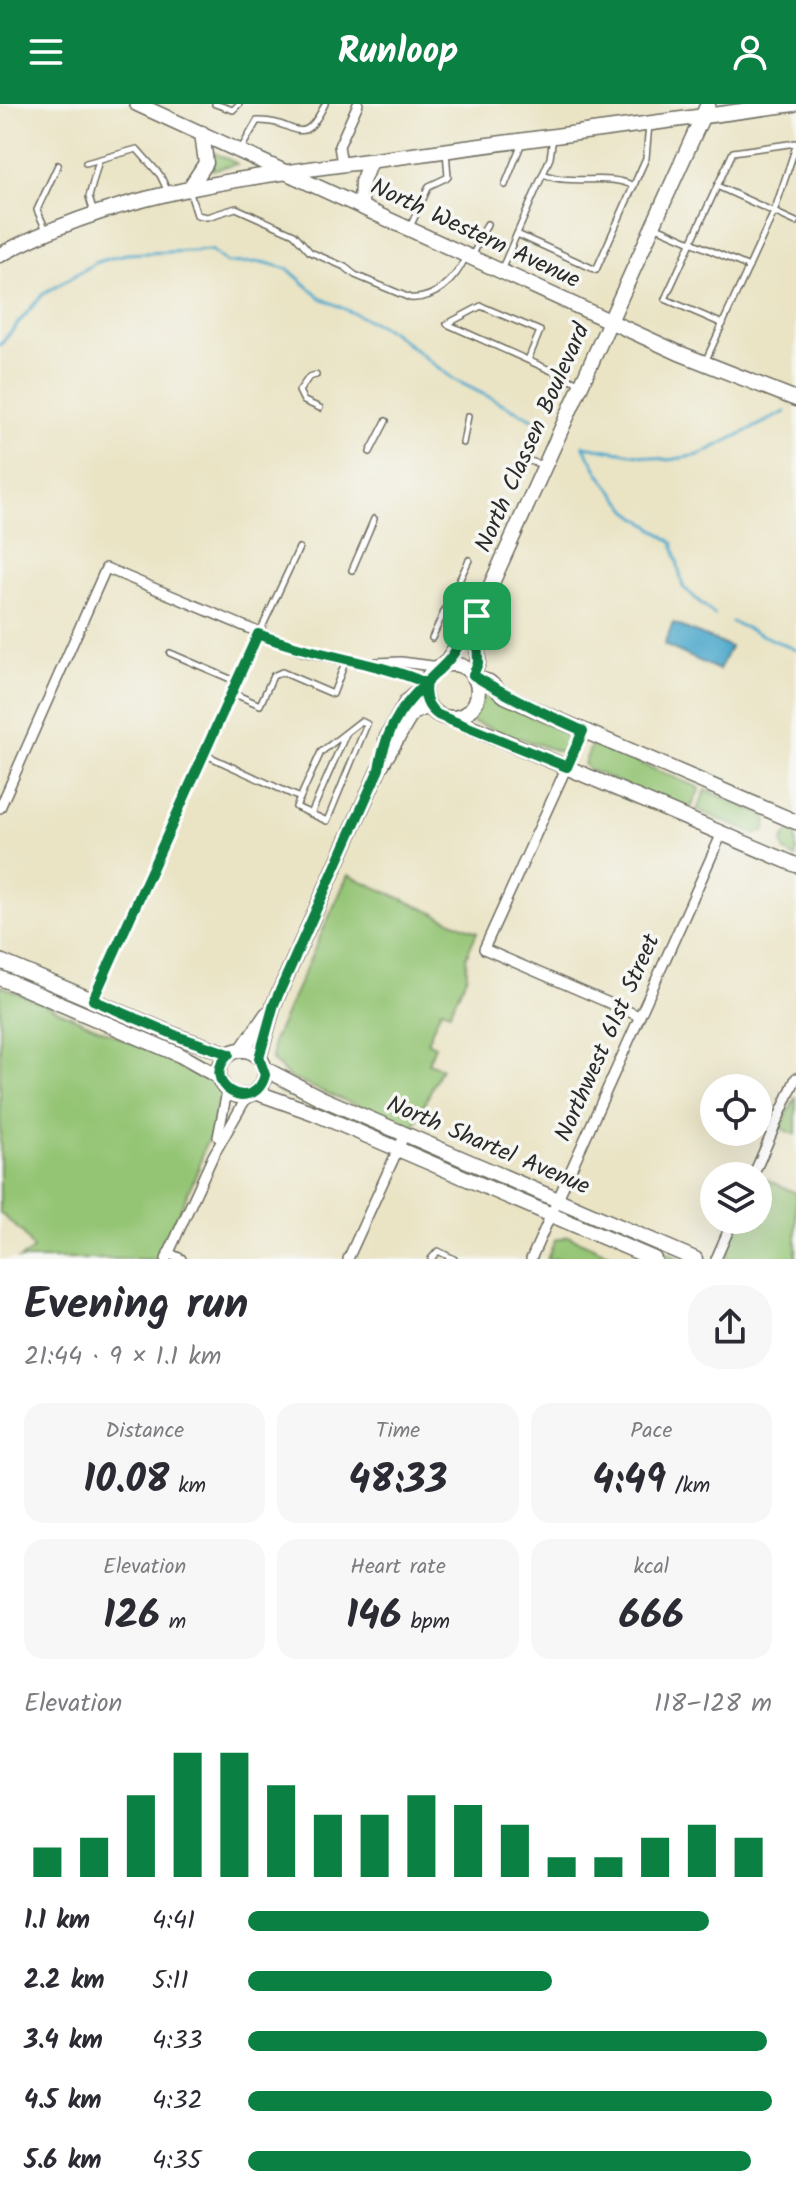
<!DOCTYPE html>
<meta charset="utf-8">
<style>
:root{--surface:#fff;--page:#f7f7f7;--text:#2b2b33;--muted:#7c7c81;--accent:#0b8043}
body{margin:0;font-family:Kalam,sans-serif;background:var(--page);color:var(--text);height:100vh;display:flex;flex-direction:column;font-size:30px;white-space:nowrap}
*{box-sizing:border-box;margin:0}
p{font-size:26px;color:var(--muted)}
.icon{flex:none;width:44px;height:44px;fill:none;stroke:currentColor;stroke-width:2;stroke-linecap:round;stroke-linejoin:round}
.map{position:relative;height:1155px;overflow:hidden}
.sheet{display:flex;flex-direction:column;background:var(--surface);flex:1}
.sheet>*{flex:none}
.fabs{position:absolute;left:700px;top:970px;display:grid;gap:16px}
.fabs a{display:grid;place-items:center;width:72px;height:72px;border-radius:50%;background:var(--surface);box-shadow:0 8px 32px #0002;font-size:40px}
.pin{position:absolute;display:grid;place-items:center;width:68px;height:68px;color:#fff;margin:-34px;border-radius:16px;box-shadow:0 4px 12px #0006}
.round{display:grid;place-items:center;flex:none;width:84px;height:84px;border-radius:32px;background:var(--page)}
.overview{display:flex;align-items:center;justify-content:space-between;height:136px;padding:0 24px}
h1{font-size:44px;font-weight:800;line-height:60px}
.figures{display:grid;grid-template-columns:repeat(3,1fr);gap:12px;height:136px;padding:8px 24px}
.figures div{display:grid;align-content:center;border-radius:20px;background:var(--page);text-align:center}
.figures b{font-size:40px;font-weight:800}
.figures small{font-size:22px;font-weight:400}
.figures p{font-size:22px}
.chart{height:224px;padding:16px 24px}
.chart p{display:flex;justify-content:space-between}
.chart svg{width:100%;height:144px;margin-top:8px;stroke:var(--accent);stroke-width:6}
ul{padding:0 24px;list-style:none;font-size:26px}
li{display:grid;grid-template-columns:128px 96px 1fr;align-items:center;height:60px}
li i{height:20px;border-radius:10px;background:var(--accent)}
header{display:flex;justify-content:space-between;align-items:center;height:104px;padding:0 24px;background:var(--accent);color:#fff;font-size:36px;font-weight:800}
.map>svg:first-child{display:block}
</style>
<header><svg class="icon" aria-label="menu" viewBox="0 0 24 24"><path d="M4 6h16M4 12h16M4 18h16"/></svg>Runloop<svg class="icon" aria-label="person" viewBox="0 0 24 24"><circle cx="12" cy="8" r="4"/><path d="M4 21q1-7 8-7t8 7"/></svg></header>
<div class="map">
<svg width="796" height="1155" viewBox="0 0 796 1155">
<rect width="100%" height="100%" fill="#f6f6f2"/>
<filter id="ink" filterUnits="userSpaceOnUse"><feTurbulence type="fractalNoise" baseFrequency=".0125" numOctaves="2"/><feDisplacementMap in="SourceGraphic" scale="16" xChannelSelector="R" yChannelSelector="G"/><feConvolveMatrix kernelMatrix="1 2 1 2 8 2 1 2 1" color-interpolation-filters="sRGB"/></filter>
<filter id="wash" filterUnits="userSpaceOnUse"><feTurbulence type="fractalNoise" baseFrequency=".006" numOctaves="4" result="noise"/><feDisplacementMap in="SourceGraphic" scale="32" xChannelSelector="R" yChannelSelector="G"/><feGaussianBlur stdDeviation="1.8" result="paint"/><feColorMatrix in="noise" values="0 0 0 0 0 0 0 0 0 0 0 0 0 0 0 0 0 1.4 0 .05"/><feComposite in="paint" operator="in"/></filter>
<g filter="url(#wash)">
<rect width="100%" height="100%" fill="#eae4c5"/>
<g fill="#94c575" stroke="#607850" stroke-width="2">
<polygon points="213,48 236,59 237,60 212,66"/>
<polygon points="483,585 505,601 565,628 569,638 563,649 467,616 481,600"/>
<polygon points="592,640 700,684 691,704 661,697 588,665 584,660"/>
<polygon points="706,686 762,710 767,717 764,728 755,730 697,706"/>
<polygon points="796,726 796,754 785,748 782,738 788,728"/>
<polygon points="348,771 477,828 466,853 467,871 450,908 441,905 427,938 435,942 428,959 441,964 413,1025 290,974 272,956 273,937"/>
<polygon points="0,881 214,975 223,992 215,1025 204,1043 199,1064 158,1155 19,1155 33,1146 23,1129 0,1109"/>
<polygon points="283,981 388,1028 390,1032 387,1034 280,989"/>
<polygon points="796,993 796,1031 780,1024"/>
<polygon points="759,1072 796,1089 796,1155 728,1155 727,1143 739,1116 758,1116"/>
<polygon points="568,1107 680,1155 667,1155 567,1112"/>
<polygon points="568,1132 620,1155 547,1155 555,1136"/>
</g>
<polygon fill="#4ea9cc" stroke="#3c6a7c" stroke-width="2" points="673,519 730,543 719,566 664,541"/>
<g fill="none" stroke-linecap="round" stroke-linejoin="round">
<g stroke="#4ea9cc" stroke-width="3">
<polyline points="0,241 42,191 97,158 126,150 211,146 227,159 263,158 288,165 321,194 391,227 453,275 533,315"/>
<polyline points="583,341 600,371 629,407 673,439 683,483 714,511"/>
<polyline points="584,342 669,356 699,351 785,308"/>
<polyline points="732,518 796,546"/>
</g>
</g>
</g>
<g filter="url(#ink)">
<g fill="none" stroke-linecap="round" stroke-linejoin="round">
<g stroke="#6e6c61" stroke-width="8">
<g id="lane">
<polyline points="215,0 233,6 239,0"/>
<path d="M241 45 257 17C296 15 301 49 325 0"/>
<polyline points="86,59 137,45 160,71 168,88"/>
<path d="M543 70C573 83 605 68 634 82"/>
<polyline points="505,81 521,41"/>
<polyline points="717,82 796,118"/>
<path d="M189 86 197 111 207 113 236 104 294 130 310 148 345 163 355 171 410 194C435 196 456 175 465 154"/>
<polyline points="94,109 89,93 99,56"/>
<polyline points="654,122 749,163"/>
<polyline points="410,123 429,82 448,73 446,47"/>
<polyline points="47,128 37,106 58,61"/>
<polyline points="517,130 596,166 646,54 649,20"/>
<polyline points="472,153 487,120"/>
<polyline points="502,164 550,54 553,33"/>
<polyline points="723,220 665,195 733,48 796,39"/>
<polyline points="528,256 540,227 481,202 447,220 581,280"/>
<polyline points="705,258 774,108 796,42"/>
<polyline points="316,271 309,273 299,287 304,297 320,304"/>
<polyline points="463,339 468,312"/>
<polyline points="370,348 386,317"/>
<polyline points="522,355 544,361"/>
<polyline points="352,466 374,415"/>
<polyline points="444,508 469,456"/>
<polyline points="259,530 299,444"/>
<polyline points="432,534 444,508 470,519"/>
<polyline points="170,549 235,577"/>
<polyline points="230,588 260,601 273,572 282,568 333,590 346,556"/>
<polygon points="361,617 367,620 327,717 296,703 321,648"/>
<polyline points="204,650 300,694"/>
<polyline points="311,710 346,630"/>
<polyline points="431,1155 438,1147 454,1155"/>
</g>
</g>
<g stroke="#6e6c61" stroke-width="12">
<g id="street">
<polyline points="342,60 339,42 358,0"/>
<polyline points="376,559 401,558 440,563"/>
<polyline points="583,627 484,845 639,912"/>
<polyline points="0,704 106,464 303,547 370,560 426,579"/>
<polyline points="92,898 258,530"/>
<polyline points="218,1033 227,987"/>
<polyline points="753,1072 796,974"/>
<polyline points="168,1149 181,1155"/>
<polyline points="166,1155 213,1052 248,991"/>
<polyline points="348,1155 405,1030"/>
<polyline points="531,1155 722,729"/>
<polyline points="716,1155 733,1116"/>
</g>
</g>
<g stroke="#6e6c61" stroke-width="17">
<g id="secondary">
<polyline points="137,0 679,249 796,295"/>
<polyline points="189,85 206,59 202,29"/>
<polyline points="361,101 362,78 370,57"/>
<path d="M0 151C121 84 263 72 398 53 530 35 662 18 794 0"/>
<circle cx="451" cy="587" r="27"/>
<polyline points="444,561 477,512 708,0"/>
<polyline points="473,571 478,559 477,512"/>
<polyline points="475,574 489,578 505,592 545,610 796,718"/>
<polyline points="451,614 796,761"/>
<polyline points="386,635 407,597 425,581"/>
<polyline points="0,857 182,934 229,950"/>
<polyline points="0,874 180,951 219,973"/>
<circle cx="242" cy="969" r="23"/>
<polyline points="242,946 267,910"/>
<polyline points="259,954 274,900 379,665 412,609 429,602"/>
<polyline points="265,965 321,994 695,1155"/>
<polyline points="255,988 314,1009 654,1155"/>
</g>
</g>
<use href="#lane" stroke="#fff" stroke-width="5"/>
<use href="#street" stroke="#fff" stroke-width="9"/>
<use href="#secondary" stroke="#fff" stroke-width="14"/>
</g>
</g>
<g fill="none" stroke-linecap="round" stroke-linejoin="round" filter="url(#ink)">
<g stroke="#fff" stroke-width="16">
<path id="route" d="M477 512C465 526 459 546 446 559 411 594 388 612 379 665L274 900 259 954 265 971C254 1013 197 980 229 950L182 934 93 896 258 530C313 552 372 556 426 579 423 593 427 603 438 611L567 663 583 627C545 610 507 592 473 571L478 559 477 512"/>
</g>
<use href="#route" stroke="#0b8043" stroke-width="10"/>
</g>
<g text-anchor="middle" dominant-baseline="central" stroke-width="7" stroke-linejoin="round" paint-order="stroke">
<g font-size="24" fill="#2b2b2b" stroke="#f6f6f2">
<text transform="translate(475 130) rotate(25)">North Western Avenue</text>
<text transform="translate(533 334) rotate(-66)">North Classen Boulevard</text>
<text transform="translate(608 934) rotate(-66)">Northwest 61st Street</text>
<text transform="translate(488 1042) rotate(23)">North Shartel Avenue</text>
</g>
</g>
</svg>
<div class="fabs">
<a><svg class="icon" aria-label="locate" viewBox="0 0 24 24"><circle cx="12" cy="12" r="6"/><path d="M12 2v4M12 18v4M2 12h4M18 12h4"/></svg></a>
<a><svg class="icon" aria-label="layers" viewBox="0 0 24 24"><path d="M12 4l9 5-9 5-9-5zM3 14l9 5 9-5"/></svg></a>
</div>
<div class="pin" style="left:477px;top:512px;background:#1e9e55"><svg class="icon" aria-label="arrive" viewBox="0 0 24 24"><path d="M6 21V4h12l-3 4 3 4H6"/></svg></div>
</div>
<section class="sheet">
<div class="overview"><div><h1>Evening run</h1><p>21:44 · 9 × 1.1 km</p></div><a class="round"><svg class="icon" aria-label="share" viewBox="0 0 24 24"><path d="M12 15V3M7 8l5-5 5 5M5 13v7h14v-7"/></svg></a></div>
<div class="figures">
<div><p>Distance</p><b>10.08<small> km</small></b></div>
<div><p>Time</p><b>48:33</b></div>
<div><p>Pace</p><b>4:49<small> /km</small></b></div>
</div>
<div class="figures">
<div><p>Elevation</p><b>126<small> m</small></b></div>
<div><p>Heart rate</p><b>146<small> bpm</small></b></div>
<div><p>kcal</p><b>666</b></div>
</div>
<div class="chart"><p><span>Elevation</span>118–128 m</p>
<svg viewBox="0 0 160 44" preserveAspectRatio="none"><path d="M5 44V35M15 44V32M25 44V19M35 44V6M45 44V6M55 44V16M65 44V25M75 44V25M85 44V19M95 44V22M105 44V28M115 44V38M125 44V38M135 44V32M145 44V28M155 44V32"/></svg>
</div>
<ul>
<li><b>1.1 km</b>4:41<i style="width:88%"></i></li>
<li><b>2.2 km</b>5:11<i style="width:58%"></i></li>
<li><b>3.4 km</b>4:33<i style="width:99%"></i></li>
<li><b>4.5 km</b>4:32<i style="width:100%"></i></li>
<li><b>5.6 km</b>4:35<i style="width:96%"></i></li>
</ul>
</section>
